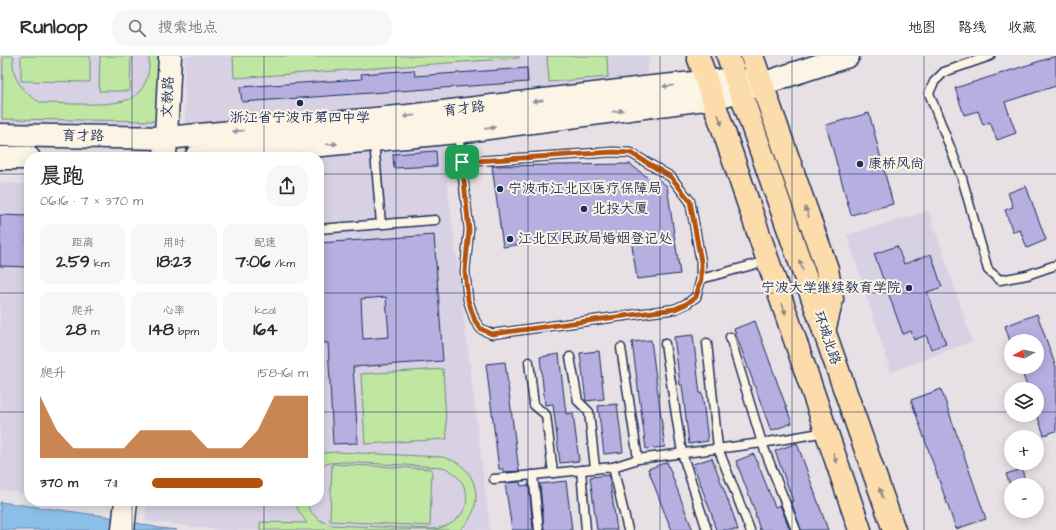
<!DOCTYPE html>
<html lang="zh">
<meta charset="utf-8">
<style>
:root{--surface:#fff;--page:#f7f7f7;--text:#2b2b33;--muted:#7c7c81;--line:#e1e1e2;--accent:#b45309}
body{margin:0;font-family:"Architects Daughter","LXGW WenKai TC",sans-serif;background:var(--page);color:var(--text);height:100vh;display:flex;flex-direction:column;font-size:15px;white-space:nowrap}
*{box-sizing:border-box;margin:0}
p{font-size:13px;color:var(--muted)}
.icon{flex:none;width:22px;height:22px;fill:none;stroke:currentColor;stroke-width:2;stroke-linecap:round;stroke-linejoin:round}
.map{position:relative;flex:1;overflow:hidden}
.drawer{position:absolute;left:24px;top:96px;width:300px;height:354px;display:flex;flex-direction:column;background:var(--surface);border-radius:16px;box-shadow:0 2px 10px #0003}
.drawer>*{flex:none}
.needle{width:26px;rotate:262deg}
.tools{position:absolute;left:1004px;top:278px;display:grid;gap:8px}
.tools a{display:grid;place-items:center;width:40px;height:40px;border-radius:50%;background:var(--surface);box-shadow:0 2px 10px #0003;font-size:20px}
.pin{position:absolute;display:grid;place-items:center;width:34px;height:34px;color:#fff;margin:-17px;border-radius:8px;box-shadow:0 2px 6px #0006}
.round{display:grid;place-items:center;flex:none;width:42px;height:42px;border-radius:16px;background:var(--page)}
.overview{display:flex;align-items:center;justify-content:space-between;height:68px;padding:0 16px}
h1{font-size:22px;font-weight:700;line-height:30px}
.figures{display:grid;grid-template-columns:repeat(3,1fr);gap:6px;height:68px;padding:4px 16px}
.figures div{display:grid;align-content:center;border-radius:10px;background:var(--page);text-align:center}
.figures b{font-size:17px;font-weight:700}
.figures small{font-size:11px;font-weight:400}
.figures p{font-size:11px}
.chart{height:112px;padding:8px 16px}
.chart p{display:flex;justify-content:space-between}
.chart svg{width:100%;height:72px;margin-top:4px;fill:var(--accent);opacity:.7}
ul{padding:0 16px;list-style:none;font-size:13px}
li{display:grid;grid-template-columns:64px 48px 1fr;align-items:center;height:30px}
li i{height:10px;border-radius:5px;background:var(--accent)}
header{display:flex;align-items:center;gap:24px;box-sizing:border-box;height:56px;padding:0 20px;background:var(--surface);border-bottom:1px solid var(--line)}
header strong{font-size:19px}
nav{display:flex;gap:22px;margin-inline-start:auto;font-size:14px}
.search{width:280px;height:36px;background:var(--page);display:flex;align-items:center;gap:10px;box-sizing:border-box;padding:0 14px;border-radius:16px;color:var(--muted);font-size:15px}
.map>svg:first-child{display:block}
</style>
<header>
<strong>Runloop</strong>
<div class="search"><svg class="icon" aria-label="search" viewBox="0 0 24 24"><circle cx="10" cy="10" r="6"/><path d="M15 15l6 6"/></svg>搜索地点</div>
<nav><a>地图</a><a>路线</a><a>收藏</a></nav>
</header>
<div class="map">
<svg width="1056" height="474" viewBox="0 0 1056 474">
<rect width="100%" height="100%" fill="#e7e0e4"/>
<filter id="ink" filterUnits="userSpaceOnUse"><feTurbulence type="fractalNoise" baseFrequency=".025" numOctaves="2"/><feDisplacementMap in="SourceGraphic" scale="8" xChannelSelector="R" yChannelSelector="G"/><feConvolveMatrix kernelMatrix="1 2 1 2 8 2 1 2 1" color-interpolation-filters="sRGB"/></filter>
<g filter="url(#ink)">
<g fill="#d8d1e3">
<polygon points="0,0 164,0 163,71 0,69"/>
<polygon points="184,0 650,0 645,25 185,68"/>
<polygon points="442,84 490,474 219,474 145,465 147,445 319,445 319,101 236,101"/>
<polygon points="0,127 29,128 29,438 0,434"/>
<polygon points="929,155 972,285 891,316 847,179"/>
</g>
<g fill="#c0e7a2" stroke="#6e8b80">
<path d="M3 0H14C9 20 24 39 42 47 62 47 118 52 133 41 147 32 150 15 149 0H159L158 65 2 63Z"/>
<polygon points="21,0 90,0 90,26 21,25"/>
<polygon points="100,0 131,0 130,35 99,35"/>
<polygon points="233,0 519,0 519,2 234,22"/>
<polygon points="547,0 607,0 608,21 549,26"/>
<polygon points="443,313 447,383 365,388 361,318"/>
<path d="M337 396 442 401C449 403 456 405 462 410 482 428 480 457 460 474H260V466L307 467C302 460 297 454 295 445H305C310 457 318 465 331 469L433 473C444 472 456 467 462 457 474 439 461 418 443 411L342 406 329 407 319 411V400L324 397Z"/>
<polygon points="332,408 432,413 430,470 330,465"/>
</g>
<polygon fill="#8cbfe8" stroke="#5f85b1" points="0,446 105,460 159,472 177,474 0,474"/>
<g fill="#b6afe0" stroke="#1b2f5e" fill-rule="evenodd">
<polygon points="1056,0 1056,30 1005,46 1016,77 997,84 990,66 983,69 978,55 964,59 955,32"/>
<polygon points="527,12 528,26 242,46 240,31 362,23 361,18 414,14 415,20"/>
<polygon points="869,57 893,148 851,159 826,69"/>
<polygon points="436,95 437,110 394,112 393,98"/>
<polygon points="630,108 652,125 659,124 667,130 680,218 637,223 630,176 543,189 542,185 503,191 492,110"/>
<polygon points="1026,130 1046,184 1027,192 1020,174 1013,176 1005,154 1013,151 1008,137"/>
<polygon points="0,159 28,160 26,211 0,210"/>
<path d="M434 179 443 305 353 311 358 387 333 388 328 287H323L319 231V187ZM386 241 389 281 363 283 361 243Z"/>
<polygon points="897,190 904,208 931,198 942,231 927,236 946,288 931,293 926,279 914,284 911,275 903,278 874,198"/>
<polygon points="1037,258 1056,311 1056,375 1044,379 1037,359 1037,333 1028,333 1020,311 1037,311 1037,285 1010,285 1005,270"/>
<polygon points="755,265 792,367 771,375 734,273"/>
<polygon points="693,279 700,338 702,337 708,385 689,388 682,329 680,329 674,281"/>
<polygon points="651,284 665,391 646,393 632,286"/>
<polygon points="599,295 604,343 586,345 580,297"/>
<polygon points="559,298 566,358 573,357 579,405 560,407 553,348 545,349 540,301"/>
<polygon points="505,306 519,415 504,416 503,413 499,413 486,308"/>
<polygon points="941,333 986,463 956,473 911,344"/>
<polygon points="617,348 623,396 604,398 598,350"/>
<polygon points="797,387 828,474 801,474 791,445 793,445 775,395"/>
<polygon points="754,398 775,451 780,449 790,474 760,474 755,458 756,458 736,405"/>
<polygon points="712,402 733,458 738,474 716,474 713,465 714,465 693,408"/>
<polygon points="667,406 688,462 693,474 672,474 665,458 648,413"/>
<polygon points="1022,413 1026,429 1010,429 1006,418"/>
<polygon points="609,419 617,474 597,474 590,421"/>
<polygon points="566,425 572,474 544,474 540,428"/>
<polygon points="520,426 521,430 529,429 533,474 512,474 505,427"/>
</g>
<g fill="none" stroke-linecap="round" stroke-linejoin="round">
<g stroke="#1b2f5e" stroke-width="11">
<g id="lane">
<polyline points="990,0 944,16 934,26 929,37 962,122 988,214 1000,224 1027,219 1056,209"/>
<polyline points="458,77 469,173 465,215 468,244 475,265 481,273 492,278 675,253 686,248 696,241 701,223 701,206 690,145 671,121 631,97 613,96 462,106"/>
<polyline points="374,85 381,168"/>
<polyline points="319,173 435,164"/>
<polyline points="701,223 767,205"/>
<polyline points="730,281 762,387 796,474"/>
<polyline points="707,287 718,392 750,474"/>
<polyline points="665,288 682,397 707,474"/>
<polyline points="621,292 638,403"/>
<polyline points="570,301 578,345 589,356 595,412"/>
<polyline points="529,306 534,349 546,359 553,417"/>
<polyline points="613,411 628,474"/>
<polyline points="581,414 586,474"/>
<polyline points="533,419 539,474"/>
<polyline points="494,423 613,411 638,403 762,387 826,376"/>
</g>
</g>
<g stroke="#1b2f5e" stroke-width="25">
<g id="secondary">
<polyline points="0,79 166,82 408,60 653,31 736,23 755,27"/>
<polyline points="165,101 170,0"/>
<polyline points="196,101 458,76 712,42 740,35 848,0"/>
<polyline points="0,102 29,102"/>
<polyline points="123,474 126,445"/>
</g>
</g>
<g stroke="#1b2f5e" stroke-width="25">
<g id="primary">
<polyline points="698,0 860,474"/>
<polyline points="728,0 740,35 894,474"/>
<polyline points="752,0 827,213 832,243 824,275"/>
</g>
</g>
<use href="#lane" stroke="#fcf5e5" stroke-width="8"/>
<use href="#secondary" stroke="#fcf5e5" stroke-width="22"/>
<use href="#primary" stroke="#fddcac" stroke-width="22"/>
</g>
<defs><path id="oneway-solid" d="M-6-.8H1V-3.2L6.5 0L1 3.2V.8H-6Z"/></defs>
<g fill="#8c92a2">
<use href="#oneway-solid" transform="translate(668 30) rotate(175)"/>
<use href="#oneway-solid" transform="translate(538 45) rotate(173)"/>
<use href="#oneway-solid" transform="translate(618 55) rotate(-8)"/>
<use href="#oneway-solid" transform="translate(409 60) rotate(174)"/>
<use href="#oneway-solid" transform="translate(490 72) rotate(-8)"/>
<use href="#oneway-solid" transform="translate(238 75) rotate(175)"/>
<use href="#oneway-solid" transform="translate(332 88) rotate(-5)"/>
</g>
<g fill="#8c8685">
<use href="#oneway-solid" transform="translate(720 64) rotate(71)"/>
<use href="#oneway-solid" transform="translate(807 156) rotate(-110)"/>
<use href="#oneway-solid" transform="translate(801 209) rotate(-109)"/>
<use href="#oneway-solid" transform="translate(784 253) rotate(71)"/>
<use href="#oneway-solid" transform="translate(835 402) rotate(71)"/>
<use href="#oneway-solid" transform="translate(881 437) rotate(-109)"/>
</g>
</g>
<g fill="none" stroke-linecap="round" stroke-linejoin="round" filter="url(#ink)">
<g stroke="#fff" stroke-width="8">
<polygon id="route" points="613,96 631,97 671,121 690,145 701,206 701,223 696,241 686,248 675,253 492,278 481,273 475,265 468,244 465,215 469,174 462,106"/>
</g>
<use href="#route" stroke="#b45309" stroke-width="5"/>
</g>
<path fill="none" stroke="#1b2f5e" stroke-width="1" stroke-opacity="0.55" d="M132 0V101M264 0V101M396 0V474M528 0V474M660 0V474M792 0V474M924 0V474M0 118H29M319 118H1056M0 237H29M319 237H1056M0 356H29M319 356H1011M1037 356H1056M132 445V474M264 445V474"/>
<g fill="#1b2f5e" stroke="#fcf5e5" stroke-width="1.5">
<circle cx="300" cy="47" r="4"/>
<circle cx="860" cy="108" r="4"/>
<circle cx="500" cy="133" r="4"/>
<circle cx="584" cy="153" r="4"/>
<circle cx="510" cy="183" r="4"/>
<circle cx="909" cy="232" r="4"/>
</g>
<g text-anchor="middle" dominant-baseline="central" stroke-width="4" stroke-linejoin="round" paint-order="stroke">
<g font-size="14" fill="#1b2f5e" stroke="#fcf5e5">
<text transform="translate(168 41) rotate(-87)">文教路</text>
<text transform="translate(464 53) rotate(-7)">育才路</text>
<text transform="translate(83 80) rotate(1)">育才路</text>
<text transform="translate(827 282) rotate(71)">环城北路</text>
</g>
<g font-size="14" fill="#1b2f5e" stroke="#fcf5e5" text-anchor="start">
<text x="300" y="62" text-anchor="middle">浙江省宁波市第四中学</text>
<text x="868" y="108">康桥风尚</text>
<text x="508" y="133">宁波市江北区医疗保障局</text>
<text x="592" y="153">北投大厦</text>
<text x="518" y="183">江北区民政局婚姻登记处</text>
<text x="901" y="232" text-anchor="end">宁波大学继续教育学院</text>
</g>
</g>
</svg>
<div class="tools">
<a><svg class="needle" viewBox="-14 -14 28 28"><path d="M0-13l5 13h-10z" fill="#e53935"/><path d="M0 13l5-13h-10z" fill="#7c7c81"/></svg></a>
<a><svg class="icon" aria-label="layers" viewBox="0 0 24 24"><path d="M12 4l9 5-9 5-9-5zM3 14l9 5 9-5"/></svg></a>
<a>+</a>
<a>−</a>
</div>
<div class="pin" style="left:462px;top:106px;background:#1e9e55"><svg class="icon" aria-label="arrive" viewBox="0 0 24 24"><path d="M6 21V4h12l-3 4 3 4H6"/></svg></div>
<section class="drawer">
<div class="overview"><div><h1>晨跑</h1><p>06:16 · 7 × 370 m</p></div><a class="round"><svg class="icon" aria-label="share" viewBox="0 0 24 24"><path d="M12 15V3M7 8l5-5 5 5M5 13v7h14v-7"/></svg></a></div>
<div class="figures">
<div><p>距离</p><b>2.59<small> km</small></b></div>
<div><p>用时</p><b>18:23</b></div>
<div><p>配速</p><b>7:06<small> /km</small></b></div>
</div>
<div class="figures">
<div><p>爬升</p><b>28<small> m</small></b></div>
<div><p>心率</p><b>148<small> bpm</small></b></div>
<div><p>kcal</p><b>164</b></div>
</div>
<div class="chart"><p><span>爬升</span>158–161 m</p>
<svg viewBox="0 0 160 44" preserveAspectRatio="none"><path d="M0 44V6L10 27L20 38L30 38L40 38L50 38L60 27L70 27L80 27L90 27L100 38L110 38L120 38L130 27L140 6L150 6L160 6V44z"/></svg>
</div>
<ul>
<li><b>370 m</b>7:11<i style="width:71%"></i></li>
</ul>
</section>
</div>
